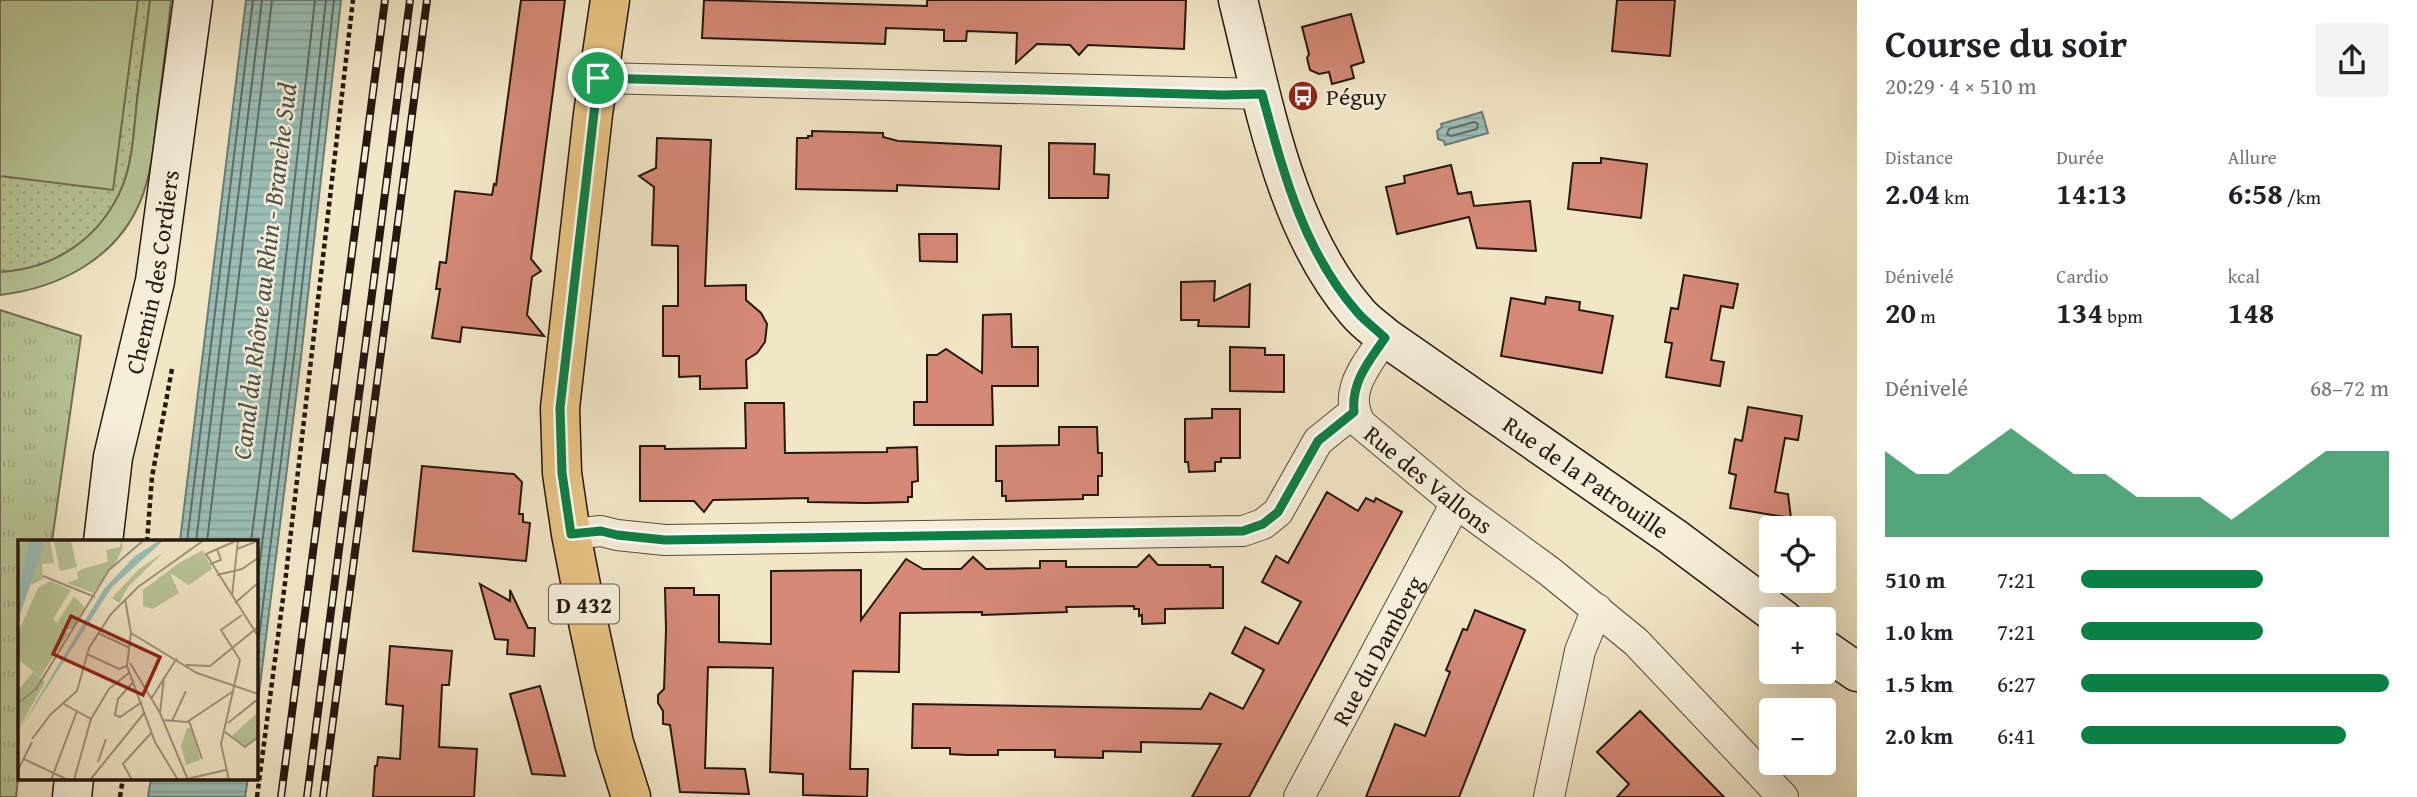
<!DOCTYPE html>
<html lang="fr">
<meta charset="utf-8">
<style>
:root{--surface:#fff;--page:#f2f2f2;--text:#202124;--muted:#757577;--accent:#0b8043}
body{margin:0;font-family:"Gentium Book Plus",serif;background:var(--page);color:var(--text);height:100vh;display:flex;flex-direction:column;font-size:26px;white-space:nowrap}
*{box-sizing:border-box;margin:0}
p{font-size:23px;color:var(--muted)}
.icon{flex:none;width:38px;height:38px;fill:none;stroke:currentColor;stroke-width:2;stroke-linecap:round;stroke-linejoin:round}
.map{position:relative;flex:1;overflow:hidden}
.panel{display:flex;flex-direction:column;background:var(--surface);width:560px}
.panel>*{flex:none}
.fabs{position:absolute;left:1759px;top:516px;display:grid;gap:14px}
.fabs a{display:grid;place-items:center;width:77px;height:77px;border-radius:7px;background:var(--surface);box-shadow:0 7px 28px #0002;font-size:35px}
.pin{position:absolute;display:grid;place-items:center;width:60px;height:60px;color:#fff;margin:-30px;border:4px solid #fff;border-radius:50%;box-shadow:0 2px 7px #0007}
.round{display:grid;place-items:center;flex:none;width:74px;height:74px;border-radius:7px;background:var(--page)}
.summary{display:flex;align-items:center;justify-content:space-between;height:119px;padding:0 28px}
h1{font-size:38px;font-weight:800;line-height:52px}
.stats{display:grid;grid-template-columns:repeat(3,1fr);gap:10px;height:119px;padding:7px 28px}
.stats div{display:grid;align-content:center}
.stats b{font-size:30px;font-weight:800}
.stats small{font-size:19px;font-weight:400}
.stats p{font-size:19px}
.chart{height:196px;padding:14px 28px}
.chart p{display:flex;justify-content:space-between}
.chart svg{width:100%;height:126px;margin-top:7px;fill:var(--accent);opacity:.7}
ul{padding:0 28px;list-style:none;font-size:23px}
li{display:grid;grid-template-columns:112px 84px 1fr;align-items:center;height:52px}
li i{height:18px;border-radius:9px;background:var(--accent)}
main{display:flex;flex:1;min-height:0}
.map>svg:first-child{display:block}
</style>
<main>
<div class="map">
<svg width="1857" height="797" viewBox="0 0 1857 797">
<defs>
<pattern id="grass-dots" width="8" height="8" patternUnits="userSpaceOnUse" patternTransform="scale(1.75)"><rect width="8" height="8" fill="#b8c596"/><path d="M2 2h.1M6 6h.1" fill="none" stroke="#9ea880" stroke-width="1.8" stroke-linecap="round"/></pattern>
<pattern id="park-tufts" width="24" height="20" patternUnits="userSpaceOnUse" patternTransform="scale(1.75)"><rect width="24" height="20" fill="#b8c596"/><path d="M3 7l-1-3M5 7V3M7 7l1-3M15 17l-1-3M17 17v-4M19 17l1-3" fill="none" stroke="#9ea880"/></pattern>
<pattern id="water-rules" width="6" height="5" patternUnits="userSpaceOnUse" patternTransform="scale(1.75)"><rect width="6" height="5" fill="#9bbfb7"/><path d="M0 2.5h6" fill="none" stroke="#85a39c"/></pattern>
</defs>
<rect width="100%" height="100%" fill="#f1e6c6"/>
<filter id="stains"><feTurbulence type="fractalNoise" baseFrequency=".00286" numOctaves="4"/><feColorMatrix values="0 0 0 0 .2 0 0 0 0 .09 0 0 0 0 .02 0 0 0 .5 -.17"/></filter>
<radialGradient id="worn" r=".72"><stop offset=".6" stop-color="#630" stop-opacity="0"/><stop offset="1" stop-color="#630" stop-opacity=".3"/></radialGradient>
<path fill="url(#grass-dots)" stroke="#6f6e52" stroke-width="2" d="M0 0H150C146 34 141 67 137 101 134 128 133 159 123 185 102 237 56 269 0 272Z"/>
<polygon fill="url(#park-tufts)" stroke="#6f6e52" stroke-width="2" points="0,310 81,336 52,541 19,542 19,771 16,797 0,797"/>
<g fill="#b8c596" stroke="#6f6e52" stroke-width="2">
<polygon points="0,0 138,0 113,190 0,176"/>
<path d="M150 0H171C167 39 162 78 157 117 154 145 151 176 140 202 116 259 59 288 0 295V272C56 269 102 237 123 185 133 159 134 128 137 101 141 67 146 34 150 0Z"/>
</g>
<g fill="url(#water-rules)" stroke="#6c7c74" stroke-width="2">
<polygon points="246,0 341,0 301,357 256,717 256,542 180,541"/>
<polygon points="1482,112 1488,133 1445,145 1444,141 1438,139 1437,131 1442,127 1441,124"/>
<polygon points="151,778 248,778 245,797 148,797"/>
</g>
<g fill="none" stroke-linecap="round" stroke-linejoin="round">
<g stroke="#606b63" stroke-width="2">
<polygon points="1474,122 1478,124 1477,129 1451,136 1447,134 1449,129"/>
<polyline points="187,542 253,0"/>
<polyline points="196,542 262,0"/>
<polyline points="207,542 272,0"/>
<polyline points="251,542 275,354 315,0"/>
<polyline points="256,592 286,356 326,0"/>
<polyline points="256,661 294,357 334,0"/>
</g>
</g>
<g fill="#d58976" stroke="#26170f" stroke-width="2">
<polygon points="521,0 565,0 531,259 541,271 532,277 527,315 544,336 462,327 460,342 432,338 440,289 436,289 440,262 446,263 455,191 492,195 494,184 496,185"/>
<polygon points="704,0 927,6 927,0 1186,0 1184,49 1088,45 1079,55 1070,45 1037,44 1016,63 1017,33 967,31 966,41 944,41 944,30 886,28 885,44 702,38"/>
<polygon points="1617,0 1675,0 1670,56 1612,51"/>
<polygon points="1351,14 1364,62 1351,66 1354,78 1332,84 1329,72 1319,74 1310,70 1307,58 1309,54 1302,27"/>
<polygon points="812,131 883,133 883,137 898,141 1001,146 999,189 897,185 897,191 796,189 797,138 808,138 808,136 812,136"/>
<polygon points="657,138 711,140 705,286 746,285 746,300 761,313 767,324 765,342 757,353 746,360 747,388 700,389 700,376 679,377 679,356 663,356 663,306 678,306 678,246 652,245 654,187 639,176 656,168"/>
<polygon points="1049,143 1095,144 1094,174 1109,175 1108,198 1049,198"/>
<polygon points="1601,158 1647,164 1641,218 1568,209 1573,163 1601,163"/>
<polygon points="1451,165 1458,194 1471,192 1474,206 1530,201 1536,251 1477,248 1469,217 1397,234 1386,187 1405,183 1404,176"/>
<polygon points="919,234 957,234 957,262 920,261"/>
<polygon points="1684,275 1738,284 1733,308 1721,306 1711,360 1724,362 1720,386 1666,377 1672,343 1665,342 1671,308 1678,309"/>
<polygon points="1215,281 1214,301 1250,284 1249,327 1198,326 1199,320 1181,320 1181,282"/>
<polygon points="1546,297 1580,302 1579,310 1613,316 1602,373 1501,356 1511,298 1545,304"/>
<polygon points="1011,314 1012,347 1038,347 1038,386 992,386 993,425 914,425 914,402 927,402 927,355 937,355 946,349 982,373 983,315"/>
<polygon points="1230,347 1265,348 1265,355 1284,355 1284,392 1230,391"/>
<polygon points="745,403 784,403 785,453 887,452 887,448 917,447 918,481 912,482 912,497 908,497 908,502 866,503 808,502 808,498 713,500 704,512 694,501 640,501 640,446 665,446 665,449 746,448"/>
<polygon points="1748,407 1802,416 1798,440 1785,438 1775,492 1788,494 1791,518 1730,508 1736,475 1729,473 1735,439 1742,441"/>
<polygon points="1212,409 1240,409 1240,458 1221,458 1221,462 1215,462 1215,471 1189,472 1188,462 1185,462 1185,419 1212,418"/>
<polygon points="1059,427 1097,427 1098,453 1102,453 1102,476 1098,476 1098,495 1083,495 1083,499 1006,501 1006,496 1002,496 1002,481 996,481 996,446 1059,445"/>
<polygon points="422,466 514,474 522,482 519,514 523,514 523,522 530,523 526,561 413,551"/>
<polygon points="1327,492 1358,511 1366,498 1374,502 1376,498 1402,512 1249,797 1192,797 1221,744 1141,742 1141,752 1103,751 1103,758 1055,757 1055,750 998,750 998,755 967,755 950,754 950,748 912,748 913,704 1201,709 1210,693 1243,709 1264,670 1232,653 1245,627 1278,644 1301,602 1262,582 1276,556 1288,563"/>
<polygon points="1149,555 1158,565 1210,565 1210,567 1223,567 1223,608 1165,609 1165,623 1142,624 1142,615 1139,616 1139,609 1134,609 1134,606 1066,607 1067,612 982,615 982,612 900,613 899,672 853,671 850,769 868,769 867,797 803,795 803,774 770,772 773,668 708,667 705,768 745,769 749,794 680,792 670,725 663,724 663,711 658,703 658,695 664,689 666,630 665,588 694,588 694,595 719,595 719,642 771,644 771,571 861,570 861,620 906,559 923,569 961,569 973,557 986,569 1040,568 1040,561 1066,561 1066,567 1137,567"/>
<polygon points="480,584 510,601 510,590 528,628 535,628 534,656 507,654 508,640 495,639"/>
<polygon points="1475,610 1525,630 1459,797 1366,797 1395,724 1425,736 1450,672 1446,670 1463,629 1467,630"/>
<polygon points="390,646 452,651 449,685 442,685 439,747 477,749 474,797 373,797 375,766 377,766 378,757 400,759 403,706 386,704"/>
<polygon points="540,686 552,729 565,776 532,774 518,722 510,694"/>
<polygon points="1640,711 1680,752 1724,797 1617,797 1629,784 1597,752"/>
</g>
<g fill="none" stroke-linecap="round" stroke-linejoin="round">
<g stroke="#594b3d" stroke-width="32">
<g id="street">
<polyline points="598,78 1262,94"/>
<path id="s1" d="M1385 337C1367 365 1341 392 1361 424L1456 503 1549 571 1636 642 1783 797"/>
<polyline points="571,534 601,531 617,535 665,540 1243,531 1263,524 1278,512 1318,441 1354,412"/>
<path id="s2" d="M1299 797 1456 503"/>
<polyline points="1549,797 1580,651 1597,609"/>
</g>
</g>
<g stroke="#26170f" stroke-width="41">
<g id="secondary">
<path id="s3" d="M1238 0C1264 104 1285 229 1357 312 1365 322 1376 329 1385 337L1673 537 1784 620"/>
<path id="s4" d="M103 542 113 457 155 281 193 0"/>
<polyline points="1824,649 1857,672"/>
<polyline points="72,797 74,778"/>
</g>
</g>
<g stroke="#26170f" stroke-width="41">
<polyline id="primary" points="610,0 593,114 560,408 562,473 571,534 589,627 614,743 631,797"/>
</g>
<g stroke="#26170f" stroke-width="4.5" stroke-dasharray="5 3.5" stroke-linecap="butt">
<polyline points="147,542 152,477 172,369"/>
<polyline points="120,797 123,778"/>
<polyline points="257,797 285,583 353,0"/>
</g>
<use href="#street" stroke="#f6efda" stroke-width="30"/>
<use href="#secondary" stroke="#f6efda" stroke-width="38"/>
<use href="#primary" stroke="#e8c383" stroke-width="38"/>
<g stroke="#26170f" stroke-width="8">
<g id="rail">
<polyline points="281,797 385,0"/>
<polyline points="307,797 410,0"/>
<polyline points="323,797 427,0"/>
</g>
</g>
<use href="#rail" stroke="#f6efda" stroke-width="5" stroke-dasharray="16" stroke-linecap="butt"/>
</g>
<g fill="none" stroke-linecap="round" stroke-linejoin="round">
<g stroke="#fff" stroke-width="14">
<path id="route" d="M598 78 1223 95 1262 94C1283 171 1303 251 1358 313 1366 322 1376 329 1385 338 1369 361 1351 382 1354 412L1318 441 1278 512 1263 524 1243 531 665 540 617 535 601 531 571 534 562 473 560 408Z"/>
</g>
<use href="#route" stroke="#0b8043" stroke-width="9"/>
</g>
<defs>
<g id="bus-disc" transform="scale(1.575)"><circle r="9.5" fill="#8f2418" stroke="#f6efda"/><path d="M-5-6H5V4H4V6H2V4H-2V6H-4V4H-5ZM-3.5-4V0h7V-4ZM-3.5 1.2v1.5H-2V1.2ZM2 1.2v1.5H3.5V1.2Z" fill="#fff"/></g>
</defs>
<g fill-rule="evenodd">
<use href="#bus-disc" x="1303" y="96"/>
</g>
<g text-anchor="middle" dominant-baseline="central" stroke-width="5" stroke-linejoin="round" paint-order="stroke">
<rect fill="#f6efda" stroke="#64584c" stroke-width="2" x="549" y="584.5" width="70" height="39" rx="5"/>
<g font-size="23" font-weight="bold" fill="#26170f">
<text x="584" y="604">D 432</text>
</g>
<g font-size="24" fill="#26170f" stroke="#f6efda" text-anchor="start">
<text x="1326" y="96">Péguy</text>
</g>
<g font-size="24" fill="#26170f" stroke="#f6efda">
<text stroke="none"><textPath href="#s4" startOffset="275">Chemin des Cordiers</textPath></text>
<text stroke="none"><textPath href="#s3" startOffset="620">Rue de la Patrouille</textPath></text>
<text stroke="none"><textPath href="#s1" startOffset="184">Rue des Vallons</textPath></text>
<text stroke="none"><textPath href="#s2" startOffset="166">Rue du Damberg</textPath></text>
</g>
<g font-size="26" font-style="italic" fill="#4f524a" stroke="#f6efda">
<text transform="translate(264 271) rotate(-83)">Canal du Rhône au Rhin - Branche Sud</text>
</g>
</g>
<g transform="translate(18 540)">
<rect width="240" height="240" fill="#f1e6c6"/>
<path d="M103 0 105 7 99 20 75 53 49 43 60 39 59 32 67 28 90 22 88 10 102 7ZM146 12 110 47 101 63 94 58 121 29ZM15 132 27 142 2 186 0 150ZM240 172V196L228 207 213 197Z" fill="#b8c596"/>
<path d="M4 0H11L0 51V13ZM26 0H32L36 23 24 24 25 39 13 45Z" fill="#b8c596"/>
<path d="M169 188 175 189 182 220 168 225 163 206Z" fill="#b8c596"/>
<path d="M185 10 194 29 171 45 152 33 161 53 135 69 125 66V50L161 23ZM32 41 53 50 35 79 50 93 22 137 0 119V93L20 48Z" fill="#b8c596"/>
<path d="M53 0 59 27 42 31 36 2ZM56 56 68 69 56 88 48 90 39 83Z" fill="#b8c596"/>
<path d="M11 0H26L25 9 0 80V51ZM142 0H146L94 47 0 192 86 49 117 16Z" fill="#9bbfb7"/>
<path fill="none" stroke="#a0937d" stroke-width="2" d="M220 0 188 14 240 96M219 9 240 1M192 24 203 20 199 9M199 35 224 29 240 18M25 36 77 57M214 56 220 0M107 59 113 93 109 126 137 202 160 240M217 63 240 43M80 93 112 108M113 93 179 133 240 154M69 114 101 129 109 126M112 123 142 173 170 240M168 125 192 126 240 87M116 141 100 159 97 175 102 177 124 162M133 159 159 118M0 163 18 149 91 30 126 0M46 164 73 179M142 173 146 137M145 180 169 182 214 152M154 181 168 151M171 181 184 219M210 183 240 159M207 192 227 207 240 197M14 199 33 174 59 151 71 108 93 74 120 47 186 0M6 219 50 240M80 222 88 199M0 230 14 202M33 240 59 171M56 240 73 179 91 149 112 132M72 240 127 172M114 240 105 224 134 192M164 240 208 230M211 240 203 204 222 120 203 90 224 75"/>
<path fill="#8f2418" fill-opacity="0.15" stroke="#8f2418" stroke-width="3.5" d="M53 76 142 117 125 155 35 114Z"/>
<rect width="240" height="240" fill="none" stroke="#26170f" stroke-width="3.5"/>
</g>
<rect width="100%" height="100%" filter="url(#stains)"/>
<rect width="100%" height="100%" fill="url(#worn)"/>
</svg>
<div class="fabs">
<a><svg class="icon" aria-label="locate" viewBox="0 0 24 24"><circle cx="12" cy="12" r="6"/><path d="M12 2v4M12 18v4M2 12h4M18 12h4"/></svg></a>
<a>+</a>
<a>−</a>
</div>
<div class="pin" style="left:598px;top:78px;background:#1e9e55"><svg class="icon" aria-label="arrive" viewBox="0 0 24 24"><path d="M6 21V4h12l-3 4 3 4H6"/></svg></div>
</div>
<section class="panel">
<div class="summary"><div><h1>Course du soir</h1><p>20:29 · 4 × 510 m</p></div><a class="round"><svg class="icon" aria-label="share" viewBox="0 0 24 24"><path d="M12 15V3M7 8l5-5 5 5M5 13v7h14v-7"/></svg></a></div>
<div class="stats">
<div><p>Distance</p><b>2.04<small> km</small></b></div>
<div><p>Durée</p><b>14:13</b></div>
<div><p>Allure</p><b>6:58<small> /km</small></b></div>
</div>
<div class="stats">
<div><p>Dénivelé</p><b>20<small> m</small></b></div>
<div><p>Cardio</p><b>134<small> bpm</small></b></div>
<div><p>kcal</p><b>148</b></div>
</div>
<div class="chart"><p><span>Dénivelé</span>68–72 m</p>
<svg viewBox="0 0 160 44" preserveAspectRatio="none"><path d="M0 44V14L10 22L20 22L30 14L40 6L50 14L60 22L70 22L80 30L90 30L100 30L110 38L120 30L130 22L140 14L150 14L160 14V44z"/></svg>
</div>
<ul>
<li><b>510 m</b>7:21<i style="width:59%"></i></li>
<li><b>1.0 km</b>7:21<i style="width:59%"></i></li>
<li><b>1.5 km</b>6:27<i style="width:100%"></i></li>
<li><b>2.0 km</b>6:41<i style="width:86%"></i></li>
</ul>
</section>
</main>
